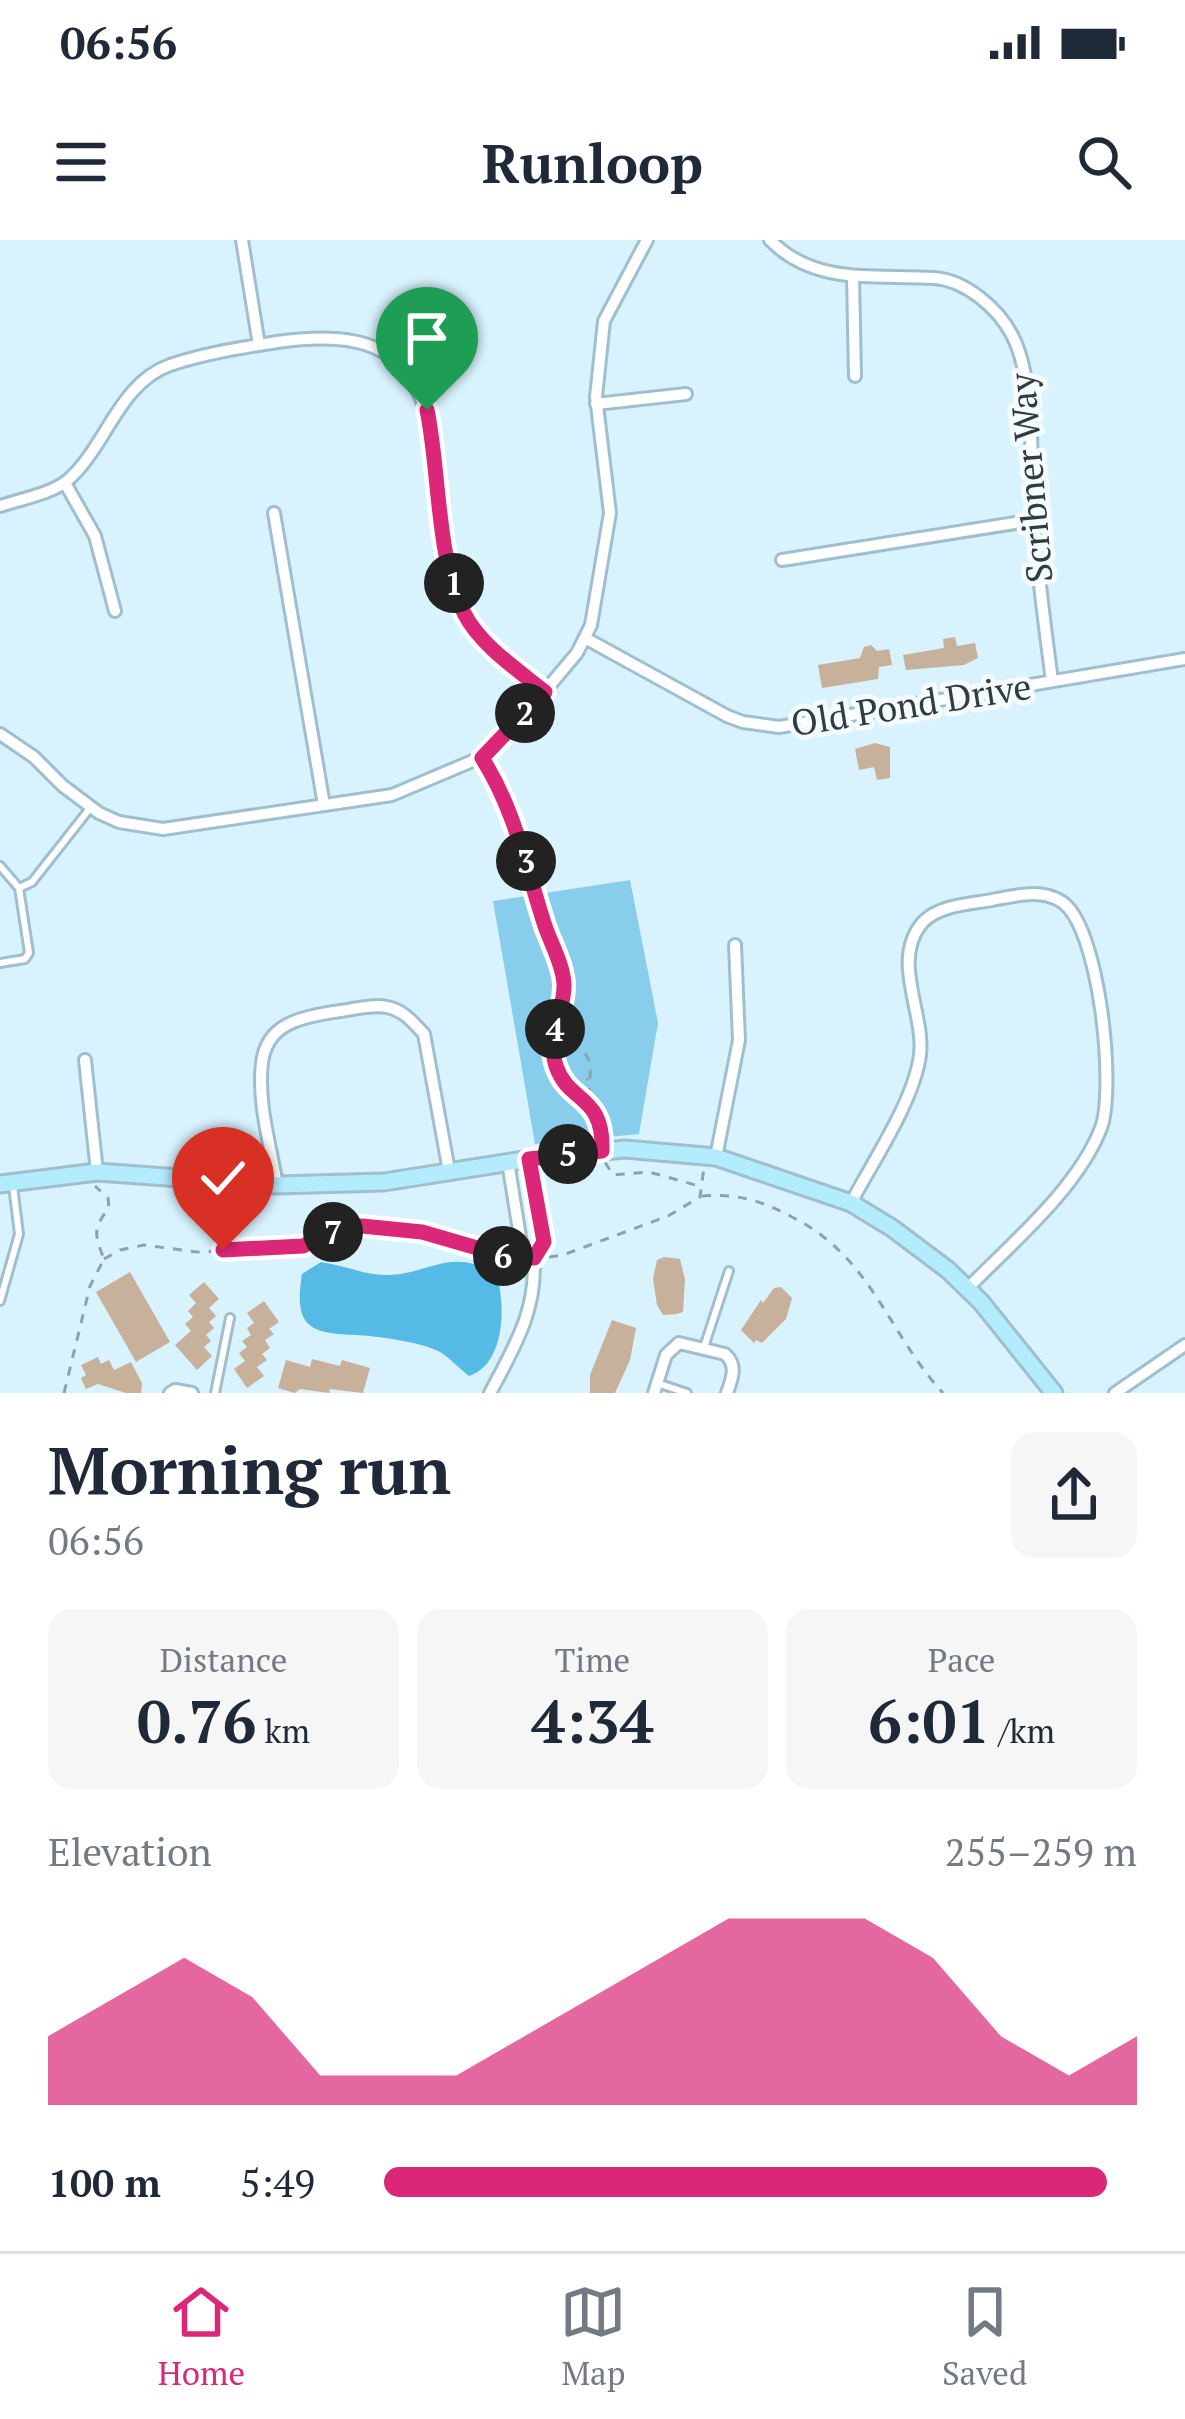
<!DOCTYPE html>
<meta charset="utf-8">
<style>
:root{--surface:#fff;--page:#f6f6f7;--text:#1f2937;--muted:#747a83;--line:#e0e1e3;--accent:#db2777}
body{margin:0;font-family:"PT Serif",serif;background:var(--page);color:var(--text);height:100vh;display:flex;flex-direction:column;font-size:45px;white-space:nowrap}
*{box-sizing:border-box;margin:0}
p{font-size:39px;color:var(--muted)}
.icon{flex:none;width:66px;height:66px;fill:none;stroke:currentColor;stroke-width:2;stroke-linecap:round;stroke-linejoin:round}
.map{position:relative;height:1153px;overflow:hidden}
.side{display:flex;flex-direction:column;background:var(--surface);flex:1}
.side>*{flex:none}
.pin{position:absolute;display:grid;place-items:center;width:102px;height:102px;color:#fff;margin:-123px -51px;border-radius:50% 50% 50% 0;rotate:-45deg;box-shadow:0 0 12px #0007}
.pin .icon{rotate:45deg}
.km{position:absolute;width:60px;height:60px;margin:-30px;border-radius:50%;background:#222;color:#fff;font-size:33px;line-height:60px;text-align:center}
.round{display:grid;place-items:center;flex:none;width:126px;height:126px;border-radius:24px;background:var(--page)}
.head{display:flex;align-items:center;justify-content:space-between;height:204px;padding:0 48px}
h1{font-size:66px;font-weight:600;line-height:90px}
.metrics{display:grid;grid-template-columns:repeat(3,1fr);gap:18px;height:204px;padding:12px 48px}
.metrics div{display:grid;align-content:center;border-radius:24px;background:var(--page);text-align:center}
.metrics b{font-size:60px;font-weight:600}
.metrics small{font-size:33px;font-weight:400}
.metrics p{font-size:33px}
.chart{height:336px;padding:24px 48px}
.chart p{display:flex;justify-content:space-between}
.chart svg{width:100%;height:216px;margin-top:12px;fill:var(--accent);opacity:.7}
ul{padding:0 48px;list-style:none;font-size:39px}
li{display:grid;grid-template-columns:192px 144px 1fr;align-items:center;height:90px}
li i{height:30px;border-radius:15px;background:var(--accent)}
.status{display:flex;justify-content:space-between;align-items:center;height:84px;padding:0 60px;background:var(--surface);direction:ltr}
.status svg{height:33px;fill:currentColor}
header{display:flex;justify-content:space-between;align-items:center;height:156px;padding:0 48px;background:var(--surface);font-size:54px;font-weight:600}
.tabs{display:flex;justify-content:space-around;align-items:center;height:168px;border-top:3px solid var(--line);background:var(--surface);font-size:33px;color:var(--muted)}
.tabs a{display:grid;justify-items:center;gap:6px}
.tabs .on{color:var(--accent)}
.map>svg:first-child{display:block}
</style>
<div class="status"><b>06:56</b><svg viewBox="0 0 49 12"><path d="M0 12V9h3v3zM5 12V6h3v6zM10 12V3h3v9zM15 12V0h3v12zM26 1h20v11H26zM47 4h2v5h-2z"/></svg></div>
<header><svg class="icon" aria-label="menu" viewBox="0 0 24 24"><path d="M4 6h16M4 12h16M4 18h16"/></svg>Runloop<svg class="icon" aria-label="search" viewBox="0 0 24 24"><circle cx="10" cy="10" r="6"/><path d="M15 15l6 6"/></svg></header>
<div class="map">
<svg width="1185" height="1153" viewBox="0 0 1185 1153">
<rect width="100%" height="100%" fill="#d8f2fe"/>
<polygon fill="#88cdec" points="630,640 658,783 639,894 535,904 493,661"/>
<path fill="#55bbe6" d="M321 1022C343 1025 364 1035 386 1035 429 1035 449 1006 497 1034 505 1066 506 1123 469 1136 460 1129 450 1118 440 1112 422 1102 376 1096 356 1095 307 1094 294 1085 302 1034Z"/>
<g fill="#c7b19a">
<polygon points="955,397 957,406 975,403 978,418 964,425 906,430 903,415 944,408 943,399"/>
<polygon points="871,405 877,411 889,409 892,425 879,427 878,439 822,448 818,425 860,418 864,407"/>
<polygon points="875,503 890,507 890,538 877,540 874,527 859,530 855,509"/>
<polygon points="664,1017 680,1019 685,1039 683,1072 676,1074 663,1075 657,1065 653,1039 657,1020"/>
<polygon points="130,1032 170,1102 136,1122 96,1052"/>
<polygon points="204,1042 219,1059 209,1068 216,1076 209,1082 214,1088 206,1095 211,1101 204,1107 212,1116 197,1130 175,1105 191,1091 185,1084 193,1077 188,1071 196,1063 189,1055"/>
<polygon points="781,1047 792,1058 786,1079 762,1103 756,1100 754,1103 741,1090 761,1060 763,1063 774,1048"/>
<polygon points="264,1061 279,1082 269,1089 274,1094 265,1100 270,1108 262,1114 267,1120 257,1127 264,1136 247,1148 234,1129 245,1121 239,1113 247,1107 242,1101 251,1095 247,1088 254,1083 247,1073"/>
<polygon points="612,1080 636,1088 630,1120 615,1153 590,1153 590,1135"/>
<polygon points="98,1117 101,1124 109,1120 114,1130 131,1122 142,1143 141,1153 126,1153 98,1144 86,1149 81,1138 86,1135 81,1125"/>
<polygon points="312,1119 340,1126 342,1120 370,1128 363,1153 330,1149 329,1153 300,1149 295,1153 278,1148 286,1120 310,1127"/>
</g>
<g fill="none" stroke-linecap="round" stroke-linejoin="round">
<g stroke="#a0bfce" stroke-width="12">
<g id="lane">
<polyline points="0,626 19,648 29,713 25,719 0,723"/>
<polyline points="19,648 32,642 91,567"/>
<polyline points="0,1061 19,994 13,946"/>
<polyline points="704,1107 729,1031"/>
<polyline points="657,1143 687,1153"/>
<polyline points="215,1153 230,1078"/>
</g>
</g>
<g stroke="#a0bfce" stroke-width="16">
<g id="street">
<polyline points="242,0 259,105"/>
<path d="M770 0C815 46 875 34 934 38 965 40 998 68 1012 95 1036 140 1030 226 1034 277 1037 332 1045 386 1052 441"/>
<polyline points="853,37 855,136"/>
<polyline points="391,116 419,81"/>
<polyline points="596,164 686,154"/>
<polyline points="65,243 95,296 115,371"/>
<path d="M0 266C21 259 51 254 68 240 106 207 119 143 170 125 205 113 241 108 277 102 405 84 427 136 440 251 445 291 444 340 465 376 483 407 518 430 545 451"/>
<polyline points="274,273 324,565"/>
<polyline points="782,320 1034,280"/>
<polyline points="585,398 727,476 743,482 779,487 1185,419"/>
<polyline points="0,494 34,517 63,546 99,573 119,582 163,589 392,555 482,517 545,451 577,413 591,385 610,273 596,157 604,81 647,0"/>
<polyline points="482,517 506,555 538,662"/>
<polyline points="85,820 97,932"/>
<polyline points="716,917 739,800 735,705"/>
<polyline points="508,922 521,1003 533,1014"/>
<path d="M277 945C271 908 257 862 262 823 267 781 305 777 340 771 355 769 372 764 387 767 403 770 413 782 424 794L449 931"/>
<path d="M851 963C873 921 914 861 920 815 925 772 890 720 923 682 939 665 970 664 992 660 1015 656 1041 648 1062 662 1099 686 1116 847 1101 888 1078 948 1012 1003 967 1049"/>
<polyline points="170,1153 175,1150 192,1153"/>
<path d="M490 1153C514 1108 539 1067 533 1014L544 1002 529 919"/>
<path d="M654 1153 666 1115 679 1103 725 1114C738 1126 732 1138 727 1153"/>
<polyline points="1115,1153 1185,1105"/>
</g>
</g>
<g stroke="#a0bfce" stroke-width="21">
<polyline id="secondary" points="0,944 97,932 277,945 384,942 542,917 625,909 716,917 851,963 892,988 948,1030 981,1062 1054,1153"/>
</g>
<g stroke="#8ea2ac" stroke-width="3" stroke-dasharray="9 9" stroke-linecap="butt">
<path d="M540 670C547 693 561 718 564 741 567 769 546 795 555 824 565 857 601 860 603 901"/>
<path d="M556 792C595 817 591 814 589 859"/>
<polyline points="569,845 588,839"/>
<polyline points="605,922 613,935 649,932 699,946"/>
<path d="M702 956C736 953 763 961 792 977 872 1017 887 1092 943 1153"/>
<polyline points="549,1017 563,1015 668,976 700,957 704,927"/>
<polyline points="104,1019 120,1010 144,1005 197,1012 303,1007 345,987 362,986 422,992 521,1019"/>
<path d="M64 1153 90 1046 104 1019C95 996 92 989 109 968L108 958 95 946"/>
</g>
<use href="#lane" stroke="#fff" stroke-width="6"/>
<use href="#street" stroke="#fff" stroke-width="10"/>
<use href="#secondary" stroke="#b3ecfd" stroke-width="15"/>
</g>
<g fill="none" stroke-linecap="round" stroke-linejoin="round">
<g stroke="#fff" stroke-width="24">
<path id="route" d="M223 1010 303 1006 345 987 362 986 422 992 515 1019 534 1018 544 1002 529 919 602 911C604 854 569 864 556 826 546 797 565 772 564 744 563 724 550 702 544 683 525 624 515 570 482 518L545 452C518 430 480 405 464 373 436 316 440 233 427 170"/>
</g>
<use href="#route" stroke="#db2777" stroke-width="15"/>
</g>
<g text-anchor="middle" dominant-baseline="central" stroke-width="10" stroke-linejoin="round" paint-order="stroke">
<g font-size="36" fill="#2f3c43" stroke="#f5fbfe">
<text transform="translate(1030 238) rotate(-95)">Scribner Way</text>
<text transform="translate(911 464) rotate(-9)">Old Pond Drive</text>
</g>
</g>
</svg>
<div class="pin" style="left:427px;top:170px;background:#1e9e55"><svg class="icon" aria-label="arrive" viewBox="0 0 24 24"><path d="M6 21V4h12l-3 4 3 4H6"/></svg></div>
<div class="pin" style="left:223px;top:1010px;background:#d93025"><svg class="icon" aria-label="check" viewBox="0 0 24 24"><path d="M5 12l5 5 9-10"/></svg></div>
<b class="km" style="left:454px;top:343px">1</b>
<b class="km" style="left:525px;top:473px">2</b>
<b class="km" style="left:526px;top:621px">3</b>
<b class="km" style="left:555px;top:789px">4</b>
<b class="km" style="left:568px;top:914px">5</b>
<b class="km" style="left:503px;top:1016px">6</b>
<b class="km" style="left:333px;top:992px">7</b>
</div>
<section class="side">
<div class="head"><div><h1>Morning run</h1><p>06:56</p></div><a class="round"><svg class="icon" aria-label="share" viewBox="0 0 24 24"><path d="M12 15V3M7 8l5-5 5 5M5 13v7h14v-7"/></svg></a></div>
<div class="metrics">
<div><p>Distance</p><b>0.76<small> km</small></b></div>
<div><p>Time</p><b>4:34</b></div>
<div><p>Pace</p><b>6:01<small> /km</small></b></div>
</div>
<div class="chart"><p><span>Elevation</span>255–259 m</p>
<svg viewBox="0 0 160 44" preserveAspectRatio="none"><path d="M0 44V30L10 22L20 14L30 22L40 38L50 38L60 38L70 30L80 22L90 14L100 6L110 6L120 6L130 14L140 30L150 38L160 30V44z"/></svg>
</div>
<ul>
<li><b>100 m</b>5:49<i style="width:96%"></i></li>
</ul>
</section>
<nav class="tabs">
<a class="on"><svg class="icon" aria-label="home" viewBox="0 0 24 24"><path d="M3 11l9-7 9 7M6 9v11h12V9"/></svg>Home</a>
<a><svg class="icon" aria-label="map" viewBox="0 0 24 24"><path d="M3 6l6-2 6 2 6-2v14l-6 2-6-2-6 2zM9 4v14M15 6v14"/></svg>Map</a>
<a><svg class="icon" aria-label="saved" viewBox="0 0 24 24"><path d="M7 4h10v16l-5-4-5 4z"/></svg>Saved</a>
</nav>
